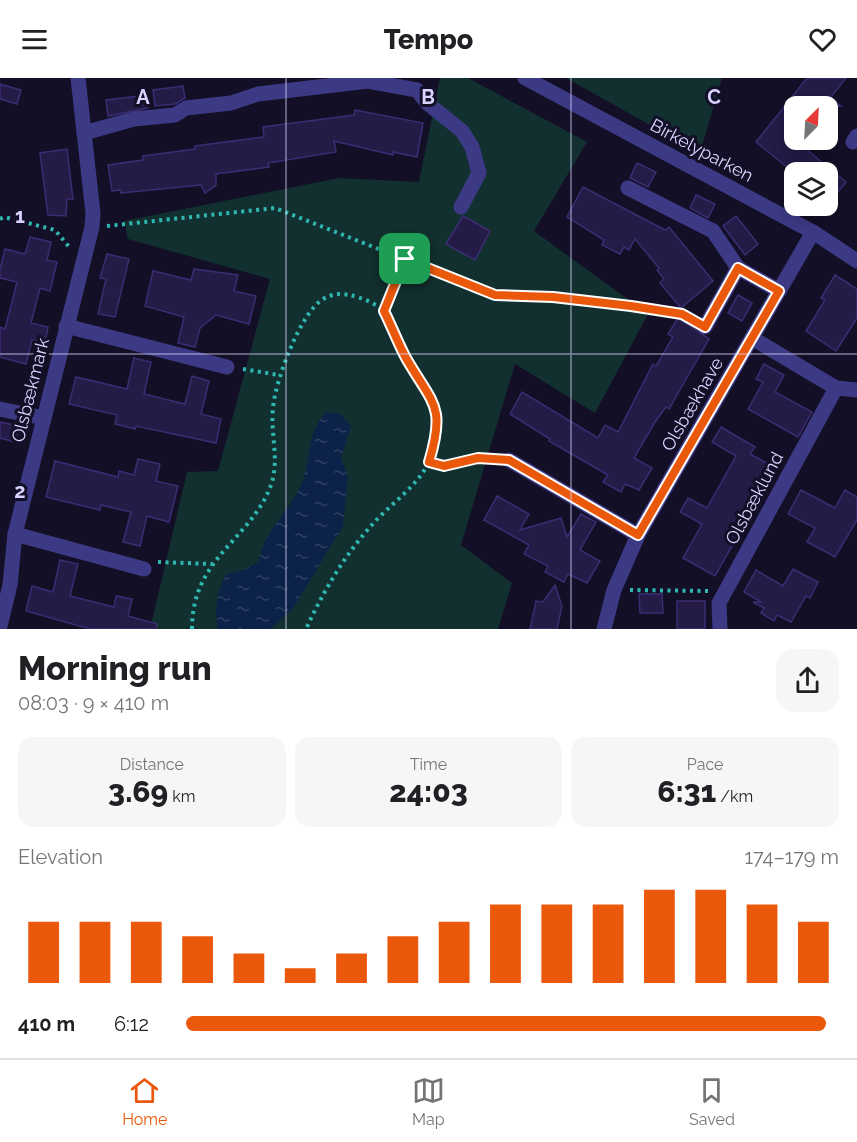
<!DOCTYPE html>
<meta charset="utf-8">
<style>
:root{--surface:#fff;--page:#f6f6f6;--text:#202124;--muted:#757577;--line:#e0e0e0;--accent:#ea580c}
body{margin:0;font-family:Raleway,sans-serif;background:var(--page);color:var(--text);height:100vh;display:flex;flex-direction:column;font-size:22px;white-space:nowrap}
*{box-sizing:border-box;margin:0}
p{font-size:20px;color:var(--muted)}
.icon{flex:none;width:33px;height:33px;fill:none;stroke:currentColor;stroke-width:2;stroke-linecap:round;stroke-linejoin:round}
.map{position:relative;height:551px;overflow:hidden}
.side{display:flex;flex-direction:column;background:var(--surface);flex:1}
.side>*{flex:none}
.needle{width:39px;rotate:24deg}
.controls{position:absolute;left:784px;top:18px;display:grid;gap:12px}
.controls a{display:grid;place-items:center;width:54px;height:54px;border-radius:12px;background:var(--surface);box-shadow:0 3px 15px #0003;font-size:30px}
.pin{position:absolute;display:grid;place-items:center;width:51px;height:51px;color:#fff;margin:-26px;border-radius:12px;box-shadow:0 3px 9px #0006}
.round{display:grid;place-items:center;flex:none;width:63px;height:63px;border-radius:18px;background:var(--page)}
.overview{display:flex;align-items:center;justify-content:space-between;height:102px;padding:0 18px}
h1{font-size:33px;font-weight:800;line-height:45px}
.stats{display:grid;grid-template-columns:repeat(3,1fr);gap:9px;height:102px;padding:6px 18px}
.stats div{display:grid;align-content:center;border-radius:15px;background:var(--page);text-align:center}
.stats b{font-size:30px;font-weight:800}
.stats small{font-size:16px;font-weight:400}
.stats p{font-size:16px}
.chart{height:168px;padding:12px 18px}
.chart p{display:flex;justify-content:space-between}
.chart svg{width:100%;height:108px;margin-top:6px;stroke:var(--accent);stroke-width:6}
ul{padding:0 18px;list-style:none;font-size:20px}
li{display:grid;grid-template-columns:96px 72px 1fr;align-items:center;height:45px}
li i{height:15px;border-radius:8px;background:var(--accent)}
header{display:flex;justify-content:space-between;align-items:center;height:78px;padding:0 18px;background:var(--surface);font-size:27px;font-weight:800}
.tab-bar{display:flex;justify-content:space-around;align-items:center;height:84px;border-top:2px solid var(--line);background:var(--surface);font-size:16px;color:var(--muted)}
.tab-bar a{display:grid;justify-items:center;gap:3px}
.tab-bar .current{color:var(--accent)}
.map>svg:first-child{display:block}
</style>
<header><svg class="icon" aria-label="menu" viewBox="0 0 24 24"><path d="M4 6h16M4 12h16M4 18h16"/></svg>Tempo<svg class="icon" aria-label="heart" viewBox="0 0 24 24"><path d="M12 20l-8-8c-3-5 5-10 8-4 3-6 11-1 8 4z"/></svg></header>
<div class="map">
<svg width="857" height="551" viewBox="0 0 857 551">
<defs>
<pattern id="water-ripples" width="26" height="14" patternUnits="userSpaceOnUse" patternTransform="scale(1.5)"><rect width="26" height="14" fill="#0c2248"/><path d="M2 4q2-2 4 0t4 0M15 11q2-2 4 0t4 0" fill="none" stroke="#2f4163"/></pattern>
</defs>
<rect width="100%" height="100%" fill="#130f26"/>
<g fill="#12302f">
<polygon points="440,0 468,0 587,64 534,153 648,236 595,335 515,286 461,467 512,505 498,551 150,551 187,394 218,393 270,201 128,161 124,143 339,100 419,104"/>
<polygon points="566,0 722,0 700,75"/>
</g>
<path fill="url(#water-ripples)" d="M326 334 340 336 351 348 341 380 348 400 343 448 292 532 270 551H218C214 531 217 514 226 496L246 491 259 483C265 449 289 436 301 407 312 381 305 356 326 334Z"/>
<g fill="#241b47" stroke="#3b2d73" stroke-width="1.5">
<polygon points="807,0 846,0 830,20 841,28 795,28 795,62 846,104 828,126 828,94 793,94 756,64"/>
<polygon points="0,6 21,12 17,26 0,21"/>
<polygon points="183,8 185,20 175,26 155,28 153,12"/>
<polygon points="147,17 148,30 108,38 106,22"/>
<polygon points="355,32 423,45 417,79 393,74 393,77 334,63 336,74 268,85 269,89 216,96 216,107 205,115 201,107 121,115 120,112 112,113 108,87 143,82 143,78 195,71 195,68 264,59 263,49 354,37"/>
<polygon points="67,71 73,121 67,121 66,138 48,137 40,75"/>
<polygon points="637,85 656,94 648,109 630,100"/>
<polygon points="583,109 665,152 669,149 713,203 681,230 660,205 664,201 657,192 659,190 635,161 629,172 624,169 620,176 602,167 604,162 567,139"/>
<polygon points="696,117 715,126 708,140 690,130"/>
<polygon points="463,138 490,153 475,182 446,166"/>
<polygon points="736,138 758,166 745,177 723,148"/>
<polygon points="30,159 51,164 47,182 57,184 50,213 40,210 31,245 48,249 45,265 32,262 26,286 0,279 0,249 5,251 17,204 0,200 0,191 5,171 25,176"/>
<polygon points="107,176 129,181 115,239 98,236 106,201 100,200"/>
<polygon points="194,191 238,197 234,213 256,218 249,246 216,237 200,250 195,269 178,265 184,239 145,228 153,193 191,202"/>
<polygon points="835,197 857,211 857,240 836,273 806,253 825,222 821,220"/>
<polygon points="738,217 752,225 742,243 728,235"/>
<polygon points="678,240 709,261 669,331 666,329 655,344 634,380 652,390 639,412 625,406 621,414 603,404 608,397 549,363 550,361 510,336 522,314 598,360 605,347 618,354 653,286 656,288 673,259 668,256"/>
<polygon points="134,280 151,284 144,316 185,326 192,298 209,303 201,336 221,341 216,365 136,348 135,351 115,346 117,337 69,326 76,299 127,311"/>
<polygon points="764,286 784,297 775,314 812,334 798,359 748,331 763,304 756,301"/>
<polygon points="0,344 19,348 15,364 0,360"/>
<polygon points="721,349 755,369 750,376 776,390 715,498 683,480 702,446 680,434 688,420 707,430 736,378 712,364"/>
<polygon points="138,381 160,386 156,403 178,408 169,444 147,438 140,468 123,464 131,434 101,427 100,432 46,419 55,383 118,399 119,393 134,397"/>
<polygon points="801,412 835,430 845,412 857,419 857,442 835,479 807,464 815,450 788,436"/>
<polygon points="497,418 529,436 520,452 561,440 567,459 581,436 596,444 580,472 600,483 587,505 568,496 564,504 545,494 548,488 524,476 529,467 484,442"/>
<polygon points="60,482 78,486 70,518 114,529 116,518 132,521 128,538 157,546 156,551 90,551 26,533 32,508 53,514"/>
<polygon points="793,491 818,504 810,520 806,518 791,544 777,537 774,543 761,535 764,530 753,524 761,524 744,514 756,492 783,508"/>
<polygon points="555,507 562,528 557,551 530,551 536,523 543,524"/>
<polygon points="639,516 662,516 663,535 640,535"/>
<rect x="677" y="523" width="28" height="28"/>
</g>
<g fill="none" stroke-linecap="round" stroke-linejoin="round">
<g stroke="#2fb8b0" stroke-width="4" stroke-dasharray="3 4.5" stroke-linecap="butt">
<polyline points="0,141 4,139 55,152 70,170"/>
<polyline points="107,148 275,130 495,217 553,219 631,228 682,236 692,242"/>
<polyline points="384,233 405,181"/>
<polyline points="243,291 279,297"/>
<path d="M429 384C458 393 474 374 495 382"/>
<polyline points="158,484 212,486"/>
<polyline points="630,512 709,513"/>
<path d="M192 551C192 479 251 462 271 407 280 382 270 355 273 330 275 304 300 235 323 221 332 216 340 215 349 217 360 219 379 226 385 235 396 250 399 269 409 284 432 317 449 343 429 384 417 409 389 427 371 448 344 478 323 514 306 551"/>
</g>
<g stroke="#3d3a85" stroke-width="15">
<polyline points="525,0 813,154 857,183"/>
<polyline points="84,55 134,41 175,37 186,30 231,25 258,16 368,3 417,12 427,25 462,53 472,69 479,95 461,129"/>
<polyline points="853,64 857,58"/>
<polyline points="628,110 713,153 738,190 705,249"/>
<polyline points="738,190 779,213"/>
<polyline points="66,248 227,289"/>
<polyline points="752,260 836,310 857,312"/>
<polyline points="0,331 44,340"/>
<polyline points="509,382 638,457"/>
<polyline points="15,456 144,491"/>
<polyline points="0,548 10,507 15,456 92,149 93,135 78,0"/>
<polyline points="604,551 614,512 638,457 813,154"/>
<polyline points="720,551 719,525 836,310"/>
</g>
</g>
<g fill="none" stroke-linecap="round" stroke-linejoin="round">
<g stroke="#fff" stroke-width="12">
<path id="route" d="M405 181 495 217 553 219 631 228 682 236 705 249 738 190 779 213 638 457 509 382 478 380 444 388 429 384C446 327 433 327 406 280 398 265 392 249 384 233Z"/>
</g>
<use href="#route" stroke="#ea580c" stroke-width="8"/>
</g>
<path fill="none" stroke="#d9d4ff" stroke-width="1.5" stroke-opacity="0.55" d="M286 0V551M571 0V551M0 276H857"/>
<g text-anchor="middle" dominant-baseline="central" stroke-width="6" stroke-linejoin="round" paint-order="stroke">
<g font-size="18" fill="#d9d4ff" stroke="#130f26">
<text transform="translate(702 72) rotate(28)">Birkelyparken</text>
<text transform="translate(30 312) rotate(-76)">Olsbækmark</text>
<text transform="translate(692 326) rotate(-60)">Olsbækhave</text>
<text transform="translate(754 420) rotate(-62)">Olsbæklund</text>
</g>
</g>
<g font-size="20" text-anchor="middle" font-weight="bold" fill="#d9d4ff" stroke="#130f26" stroke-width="6" stroke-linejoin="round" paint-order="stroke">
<text x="143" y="26">A</text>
<text x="428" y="26">B</text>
<text x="714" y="26">C</text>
<text x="20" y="145">1</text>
<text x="20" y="420">2</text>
</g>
</svg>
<div class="controls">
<a><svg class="needle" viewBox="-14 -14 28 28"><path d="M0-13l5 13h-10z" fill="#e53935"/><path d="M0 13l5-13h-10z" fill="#757577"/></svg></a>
<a><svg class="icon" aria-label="layers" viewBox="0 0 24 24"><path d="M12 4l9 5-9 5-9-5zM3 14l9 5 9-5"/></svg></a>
</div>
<div class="pin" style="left:405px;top:181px;background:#1e9e55"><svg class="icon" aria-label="arrive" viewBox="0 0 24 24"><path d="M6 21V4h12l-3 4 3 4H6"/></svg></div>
</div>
<section class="side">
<div class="overview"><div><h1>Morning run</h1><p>08:03 · 9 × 410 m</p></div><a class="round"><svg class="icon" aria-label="share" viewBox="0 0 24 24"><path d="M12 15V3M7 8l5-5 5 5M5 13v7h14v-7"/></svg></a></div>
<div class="stats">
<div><p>Distance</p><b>3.69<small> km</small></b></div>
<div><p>Time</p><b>24:03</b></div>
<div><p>Pace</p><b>6:31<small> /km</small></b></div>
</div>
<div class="chart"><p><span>Elevation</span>174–179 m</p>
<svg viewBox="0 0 160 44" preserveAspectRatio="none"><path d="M5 44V19M15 44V19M25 44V19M35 44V25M45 44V32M55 44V38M65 44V32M75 44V25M85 44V19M95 44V12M105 44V12M115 44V12M125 44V6M135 44V6M145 44V12M155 44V19"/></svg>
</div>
<ul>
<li><b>410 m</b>6:12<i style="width:98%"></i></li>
</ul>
</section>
<nav class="tab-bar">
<a class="current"><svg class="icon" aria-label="home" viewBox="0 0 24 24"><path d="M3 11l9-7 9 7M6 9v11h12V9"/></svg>Home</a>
<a><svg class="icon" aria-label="map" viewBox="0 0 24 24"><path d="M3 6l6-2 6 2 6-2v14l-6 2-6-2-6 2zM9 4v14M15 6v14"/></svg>Map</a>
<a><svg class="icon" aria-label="saved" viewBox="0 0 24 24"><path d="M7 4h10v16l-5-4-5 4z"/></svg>Saved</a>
</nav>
